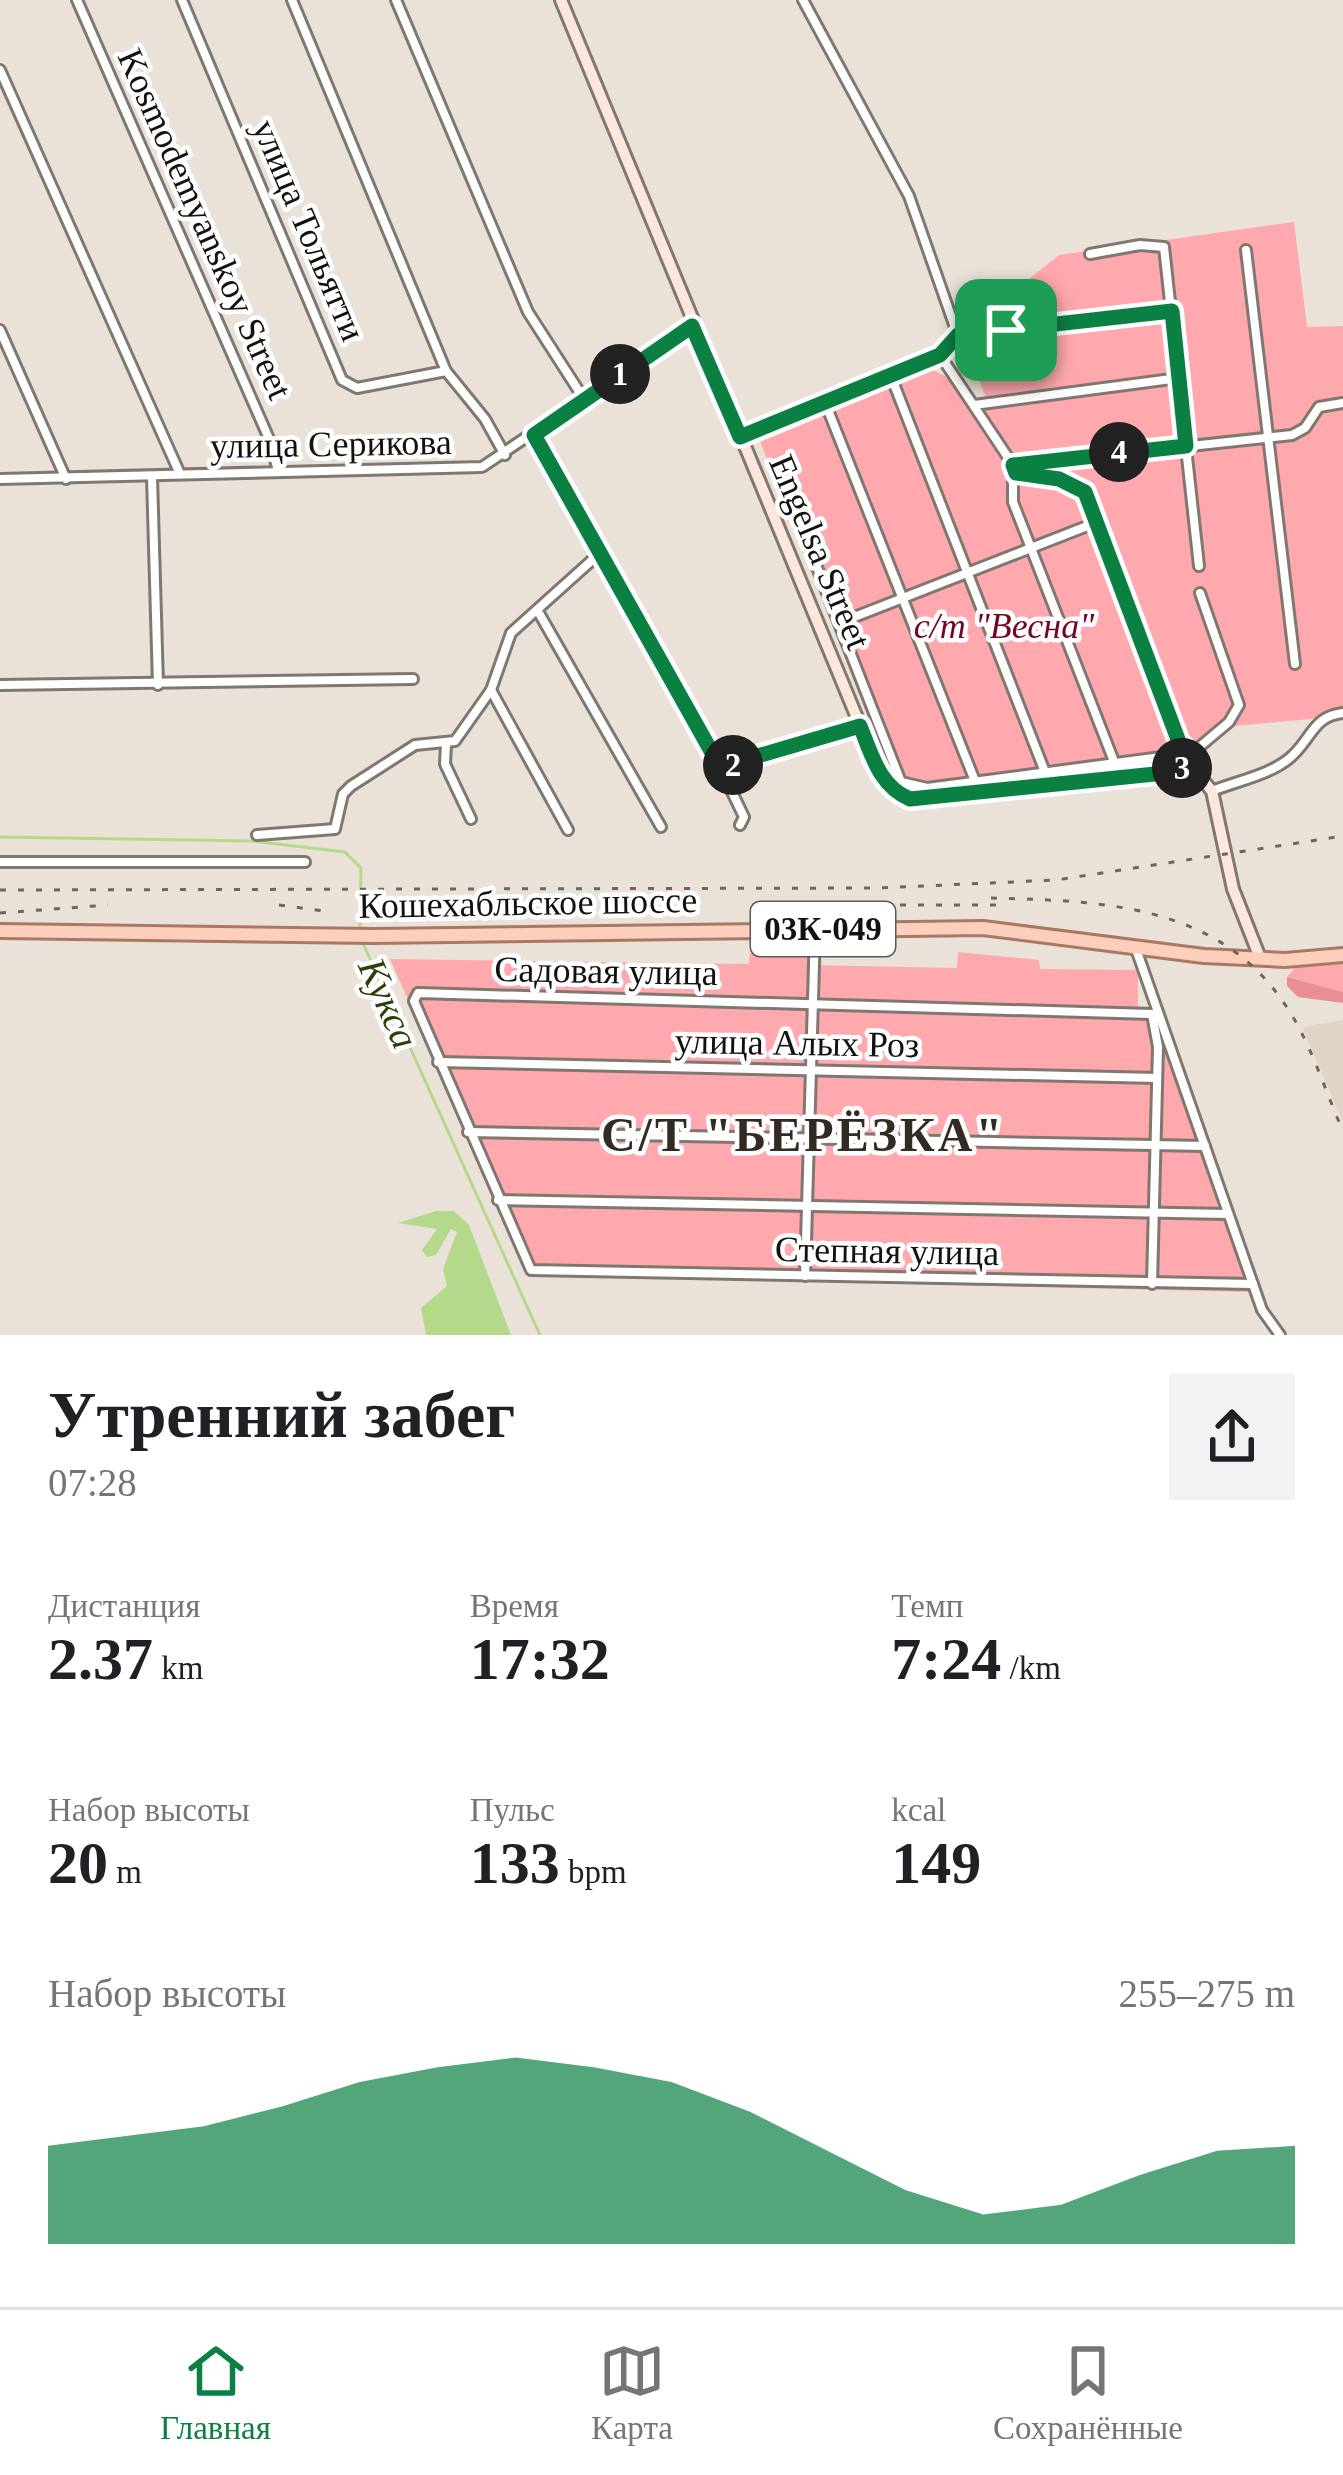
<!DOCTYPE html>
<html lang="ru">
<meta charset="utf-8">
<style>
:root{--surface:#fff;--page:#f2f2f2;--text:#202124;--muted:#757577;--line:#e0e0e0;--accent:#0b8043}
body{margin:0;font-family:Georgia,serif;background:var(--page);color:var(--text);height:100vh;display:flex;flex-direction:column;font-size:45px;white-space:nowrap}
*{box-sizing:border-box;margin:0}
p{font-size:39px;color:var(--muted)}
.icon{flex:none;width:66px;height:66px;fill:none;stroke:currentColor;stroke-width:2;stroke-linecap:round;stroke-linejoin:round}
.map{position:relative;height:1335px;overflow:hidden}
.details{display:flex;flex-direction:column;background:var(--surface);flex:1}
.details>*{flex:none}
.pin{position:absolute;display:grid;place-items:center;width:102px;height:102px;color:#fff;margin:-51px;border-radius:24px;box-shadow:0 6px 18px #0006}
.km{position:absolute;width:60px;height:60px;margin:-30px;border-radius:50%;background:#222;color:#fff;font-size:33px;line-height:60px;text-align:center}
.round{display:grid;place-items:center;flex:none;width:126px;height:126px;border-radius:0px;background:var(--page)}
.headline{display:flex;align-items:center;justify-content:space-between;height:204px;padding:0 48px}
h1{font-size:66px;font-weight:800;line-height:90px}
.metrics{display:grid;grid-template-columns:repeat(3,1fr);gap:18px;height:204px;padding:12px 48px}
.metrics div{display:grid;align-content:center}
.metrics b{font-size:60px;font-weight:800}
.metrics small{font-size:33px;font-weight:400}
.metrics p{font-size:33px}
.chart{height:336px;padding:24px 48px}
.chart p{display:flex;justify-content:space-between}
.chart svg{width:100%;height:216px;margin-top:12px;fill:var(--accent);opacity:.7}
.dock{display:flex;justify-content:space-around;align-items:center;height:168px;border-top:3px solid var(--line);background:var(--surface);font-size:33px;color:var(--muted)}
.dock a{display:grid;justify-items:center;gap:6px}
.dock .active{color:var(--accent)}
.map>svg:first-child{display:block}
</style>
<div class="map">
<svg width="1343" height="1335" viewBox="0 0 1343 1335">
<rect width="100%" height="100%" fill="#eae2d8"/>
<polygon fill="#e1d4c4" points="1343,1020 1343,1122 1302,1027"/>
<g fill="#ffa8ae">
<polygon points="1294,222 1307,327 1343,326 1343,716 1235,726 1185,759 1149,764 935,791 899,785 759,439 927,367 949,378 957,374 975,399 986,398 965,342 982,317 1059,255"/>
<polygon points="958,952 1039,960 1040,969 1138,970 1138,1006 1154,1013 1249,1292 530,1275 390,959 749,964 750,953 808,953 809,965 957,968"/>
<polygon points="1343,960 1343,992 1287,977 1297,966"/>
</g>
<polygon fill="#e88e94" points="1287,977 1343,992 1343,1003 1298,997 1287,986"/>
<polygon fill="#b4d98b" points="436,1211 454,1211 469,1225 511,1335 426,1335 421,1308 447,1286 443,1269 457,1232 451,1229 436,1255 427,1257 422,1250 437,1229 398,1223"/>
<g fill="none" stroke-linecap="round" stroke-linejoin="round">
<g stroke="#b4d98b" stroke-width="3">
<polyline points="0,837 251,841 345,852 361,868 360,929"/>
<polyline points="361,939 540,1335"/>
</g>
<g stroke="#7f786f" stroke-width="14">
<g id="street">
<polyline points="77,0 270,441 278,471"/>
<polyline points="182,0 342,380 357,388 446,371"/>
<polyline points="292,0 446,371 485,419 505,455"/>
<polyline points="396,0 528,312 584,399"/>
<polyline points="0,70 180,474"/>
<polyline points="1246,250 1295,664"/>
<polyline points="1090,254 1140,245 1164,247 1199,566"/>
<polyline points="0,330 66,479"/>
<polyline points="958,336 1172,311"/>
<polyline points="940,355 1013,465 1013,502 1115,764"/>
<polyline points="894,384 1045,772"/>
<polyline points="974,405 1179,378"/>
<polyline points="828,410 975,781"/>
<polyline points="534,435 720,767 744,817 740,825"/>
<polyline points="741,437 940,355 958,336 909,196 803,0"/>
<polyline points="1013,465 1292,435 1305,428 1319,407 1343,403"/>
<polyline points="1016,473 1059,479 1085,492 1179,742 1191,754 1229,722 1239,705 1200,593"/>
<polyline points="152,477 158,685"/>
<polyline points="782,478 901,782 927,788 1184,754 1194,758 1194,770"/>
<polyline points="0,479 482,467 692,326"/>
<polyline points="539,613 661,827"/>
<polyline points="839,623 1095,523"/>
<polyline points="0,685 413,679"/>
<polyline points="491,690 568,830"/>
<polyline points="446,744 445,764 471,819"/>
<polyline points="720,767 861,726"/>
<path d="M1212 791C1237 781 1274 774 1293 755 1312 737 1314 716 1343 713"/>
<polyline points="257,835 335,829 343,794 351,786 415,745 455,741 491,690 511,633 600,553"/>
<polyline points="0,862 305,862"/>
<polyline points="1136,949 1262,1310 1280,1335"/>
<polyline points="1152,1014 418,993 414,1001 531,1270 1253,1284"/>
<polyline points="1152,1014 1158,1047 1152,1284"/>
<polyline points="438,1062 1157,1078"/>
<polyline points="468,1132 1205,1146"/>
<polyline points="498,1200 1228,1214"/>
<polyline points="805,1276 815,930"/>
</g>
</g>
<g stroke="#7f786f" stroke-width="16">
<polyline id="secondary" points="561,0 874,759 893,792 926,800 1194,770 1212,791 1233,889 1260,958"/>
</g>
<g stroke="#a97862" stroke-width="18">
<polyline id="primary" points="0,931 374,936 983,928 1204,956 1285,960 1343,955"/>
</g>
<use href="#street" stroke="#fff" stroke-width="8"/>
<use href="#secondary" stroke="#fde7dd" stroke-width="10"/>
<use href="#primary" stroke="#fbcfbc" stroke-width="12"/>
<g stroke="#6b6760" stroke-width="3" stroke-dasharray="6 12" stroke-linecap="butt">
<polyline points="0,890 878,888 1056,880 1343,836"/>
<path d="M991 898C1101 901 1218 903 1286 1006 1311 1043 1325 1091 1343 1131"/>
<polyline points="279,905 332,912"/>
<polyline points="882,905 1008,905"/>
<polyline points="0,913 108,905"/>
</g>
</g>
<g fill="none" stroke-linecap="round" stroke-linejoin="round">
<g stroke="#fff" stroke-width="24">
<path id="route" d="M1172 311 1186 446 1013 465 1016 473 1059 479 1085 492 1179 742 1194 758V770L910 799C879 786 872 755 860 726L720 767 534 435 692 326 740 437 940 355 958 335Z"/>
</g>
<use href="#route" stroke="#0b8043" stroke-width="15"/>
</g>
<g text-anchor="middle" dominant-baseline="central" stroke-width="9" stroke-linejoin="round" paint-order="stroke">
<rect fill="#fff" stroke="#5a5956" stroke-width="3" x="751" y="902" width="144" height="54" rx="9"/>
<g font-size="33" font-weight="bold" fill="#14120e">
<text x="823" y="929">03К-049</text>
</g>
<g font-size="36" fill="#14120e" stroke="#fff">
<text transform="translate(205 224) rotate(66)">Kosmodemyanskoy Street</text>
<text transform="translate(309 230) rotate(67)">улица Тольятти</text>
<text transform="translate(331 444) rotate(-1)">улица Серикова</text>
<text transform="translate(820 552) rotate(67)">Engelsa Street</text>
<text transform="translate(528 903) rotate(-1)">Кошехабльское шоссе</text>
<text transform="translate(606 971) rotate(1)">Садовая улица</text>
<text transform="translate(797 1043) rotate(1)">улица Алых Роз</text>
<text transform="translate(887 1251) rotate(1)">Степная улица</text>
</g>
<g font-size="36" font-style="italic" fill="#740523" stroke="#fff">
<text x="1004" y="626">с/т "Весна"</text>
</g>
<g font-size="39" font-style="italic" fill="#2b4108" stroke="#fff">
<text transform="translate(389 1003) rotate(66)">Кукса</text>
</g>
<g font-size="48" font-weight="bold" letter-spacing="3" fill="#312b23" stroke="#fff">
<text x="803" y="1134">С/Т "БЕРЁЗКА"</text>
</g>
</g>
</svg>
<div class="pin" style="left:1006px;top:330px;background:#1e9e55"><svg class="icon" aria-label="arrive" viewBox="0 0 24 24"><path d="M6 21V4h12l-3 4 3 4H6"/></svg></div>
<b class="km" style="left:620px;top:374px">1</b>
<b class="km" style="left:733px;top:765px">2</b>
<b class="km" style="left:1182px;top:768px">3</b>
<b class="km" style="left:1119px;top:452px">4</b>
</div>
<section class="details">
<div class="headline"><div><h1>Утренний забег</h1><p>07:28</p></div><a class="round"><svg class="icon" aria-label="share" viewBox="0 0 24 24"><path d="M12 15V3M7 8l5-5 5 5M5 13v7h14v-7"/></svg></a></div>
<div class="metrics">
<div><p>Дистанция</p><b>2.37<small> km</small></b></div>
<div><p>Время</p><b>17:32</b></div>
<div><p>Темп</p><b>7:24<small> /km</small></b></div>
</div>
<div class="metrics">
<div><p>Набор высоты</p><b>20<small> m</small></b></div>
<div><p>Пульс</p><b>133<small> bpm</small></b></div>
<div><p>kcal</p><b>149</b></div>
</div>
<div class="chart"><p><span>Набор высоты</span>255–275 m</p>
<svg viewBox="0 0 160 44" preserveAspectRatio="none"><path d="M0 44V24L10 22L20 20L30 16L40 11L50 8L60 6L70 8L80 11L90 17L100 25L110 33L120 38L130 36L140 30L150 25L160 24V44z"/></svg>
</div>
</section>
<nav class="dock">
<a class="active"><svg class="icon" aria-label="home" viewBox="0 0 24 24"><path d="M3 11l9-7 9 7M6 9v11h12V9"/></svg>Главная</a>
<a><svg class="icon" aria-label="map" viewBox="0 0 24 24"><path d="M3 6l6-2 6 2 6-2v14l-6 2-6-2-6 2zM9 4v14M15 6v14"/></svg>Карта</a>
<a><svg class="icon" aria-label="saved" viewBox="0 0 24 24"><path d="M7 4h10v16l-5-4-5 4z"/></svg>Сохранённые</a>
</nav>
